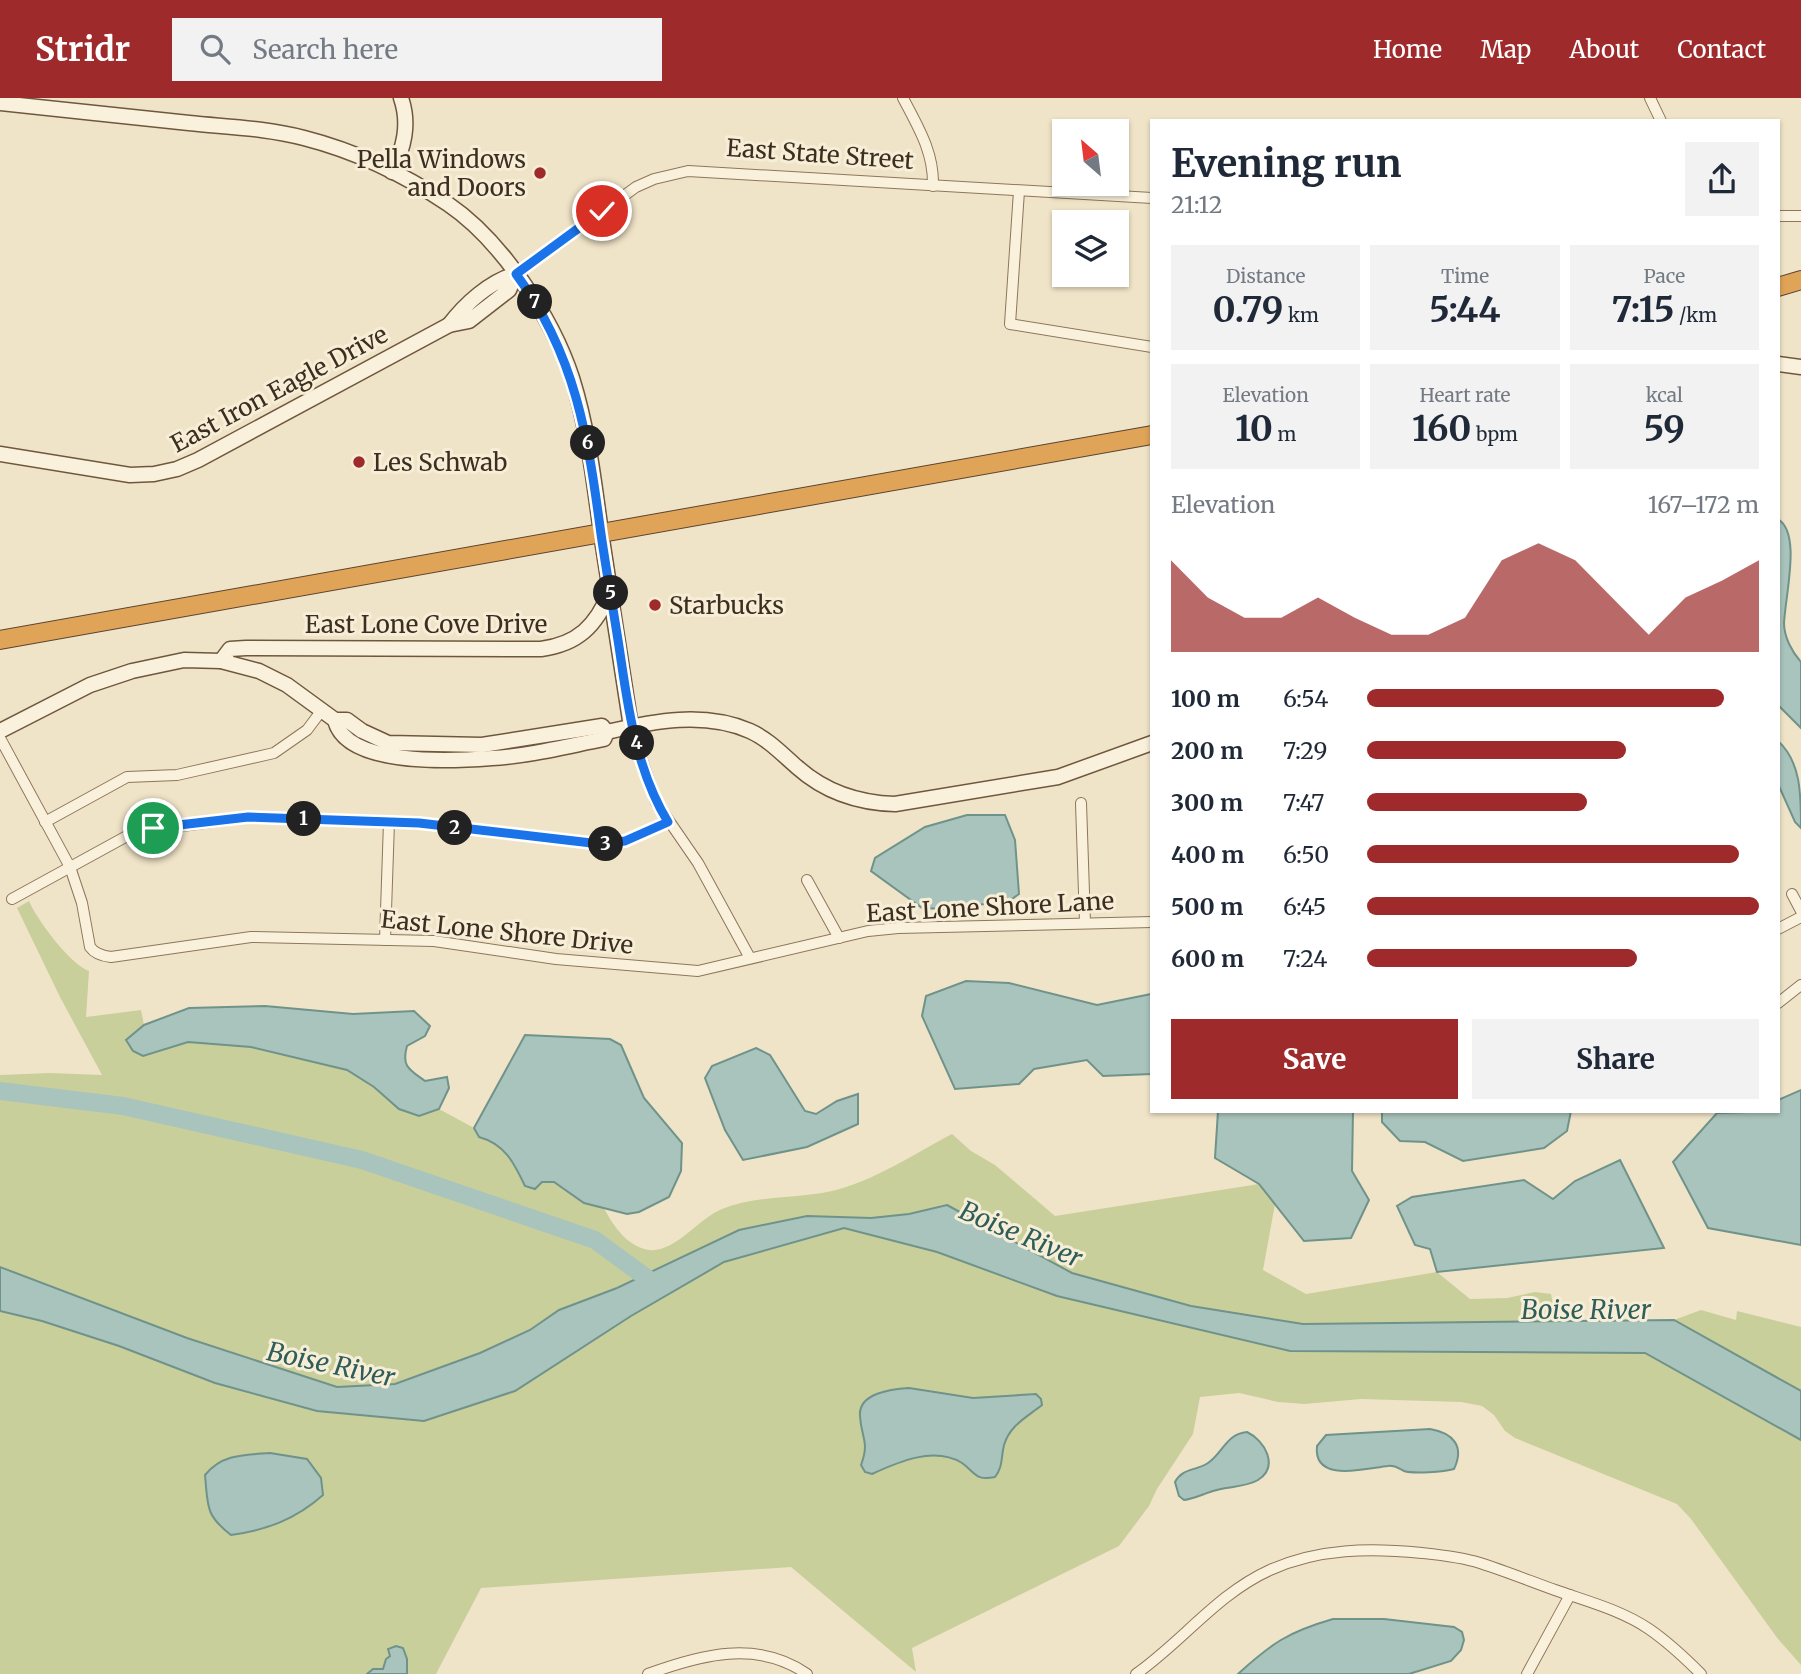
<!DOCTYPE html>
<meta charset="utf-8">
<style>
:root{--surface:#fff;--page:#f2f2f3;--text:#1f2937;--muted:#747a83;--accent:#9e2a2b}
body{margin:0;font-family:Merriweather,serif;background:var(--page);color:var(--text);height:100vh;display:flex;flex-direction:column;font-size:26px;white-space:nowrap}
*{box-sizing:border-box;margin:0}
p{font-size:23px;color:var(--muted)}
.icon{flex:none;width:38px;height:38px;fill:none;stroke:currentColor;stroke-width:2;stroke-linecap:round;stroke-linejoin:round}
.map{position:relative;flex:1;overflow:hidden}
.drawer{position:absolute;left:1150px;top:21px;width:630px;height:994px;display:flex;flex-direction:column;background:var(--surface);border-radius:0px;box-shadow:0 2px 5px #0004}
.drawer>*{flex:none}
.needle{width:46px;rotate:332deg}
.fabs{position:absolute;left:1052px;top:21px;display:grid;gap:14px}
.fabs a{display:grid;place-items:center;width:77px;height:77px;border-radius:0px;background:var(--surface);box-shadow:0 2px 5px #0004;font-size:35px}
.pin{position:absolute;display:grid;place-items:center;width:60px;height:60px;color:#fff;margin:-30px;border:4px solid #fff;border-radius:50%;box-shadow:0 2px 7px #0007}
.km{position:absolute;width:35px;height:35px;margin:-18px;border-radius:50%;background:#222;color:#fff;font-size:19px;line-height:35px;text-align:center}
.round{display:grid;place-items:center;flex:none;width:74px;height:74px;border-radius:0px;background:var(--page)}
.headline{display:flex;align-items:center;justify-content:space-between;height:119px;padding:0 21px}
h1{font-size:38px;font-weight:700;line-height:52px}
.stats{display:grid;grid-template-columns:repeat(3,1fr);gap:10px;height:119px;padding:7px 21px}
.stats div{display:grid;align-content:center;border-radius:0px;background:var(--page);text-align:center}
.stats b{font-size:35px;font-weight:700}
.stats small{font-size:19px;font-weight:400}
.stats p{font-size:19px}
.chart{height:196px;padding:14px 21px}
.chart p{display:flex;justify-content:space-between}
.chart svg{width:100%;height:126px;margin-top:7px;fill:var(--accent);opacity:.7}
.primary-button{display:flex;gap:14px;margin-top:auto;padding:14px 21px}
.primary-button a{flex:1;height:80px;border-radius:0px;background:var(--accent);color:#fff;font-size:28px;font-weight:700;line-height:80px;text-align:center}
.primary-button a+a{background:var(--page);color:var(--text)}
ul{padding:0 21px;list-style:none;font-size:23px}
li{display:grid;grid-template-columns:112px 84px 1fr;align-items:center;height:52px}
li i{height:18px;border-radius:9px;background:var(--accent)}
header{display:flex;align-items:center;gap:42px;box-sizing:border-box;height:98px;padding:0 35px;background:var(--accent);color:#fff}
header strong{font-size:33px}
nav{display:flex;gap:38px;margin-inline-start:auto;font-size:24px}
.search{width:490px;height:63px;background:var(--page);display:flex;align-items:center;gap:18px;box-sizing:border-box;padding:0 24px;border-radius:0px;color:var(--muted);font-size:26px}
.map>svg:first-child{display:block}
</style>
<header>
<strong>Stridr</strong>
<div class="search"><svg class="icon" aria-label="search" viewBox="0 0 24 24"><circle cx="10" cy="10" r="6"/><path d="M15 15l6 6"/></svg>Search here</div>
<nav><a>Home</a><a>Map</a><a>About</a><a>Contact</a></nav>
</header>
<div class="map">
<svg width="1801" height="1576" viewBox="0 0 1801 1576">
<rect width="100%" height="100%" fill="#f0e4c8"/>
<g fill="#c9cf9b">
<path d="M29 803C37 822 71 867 89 873L86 919 141 912 144 927 126 942 188 944 251 949 347 972 374 989 399 1011 419 1018 439 1011 474 1030 479 1039C505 1046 514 1065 525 1088L542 1084H554L584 1105 604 1110C613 1128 628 1149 649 1152 675 1155 699 1120 722 1111 758 1097 795 1101 832 1093 874 1083 914 1056 952 1036L971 1053 995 1067 1055 1118 1259 1086 1275 1106 1263 1172 1306 1196 1437 1174 1470 1201 1507 1200 1535 1194 1551 1196 1556 1223 1303 1226 1191 1208 1072 1175 947 1107 909 1116 871 1120 807 1118 671 1166 578 1206 559 1212 530 1232 480 1255 395 1286 337 1289 187 1240 0 1169V977L50 975 102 977 60 899 17 810Z"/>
<polygon points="844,1130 937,1154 1290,1253 1645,1255 1801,1342 1801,1567 1778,1541 1691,1421 1677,1406 1515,1340 1505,1333 1494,1317 1482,1308 1461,1304 1361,1301 1304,1306 1278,1304 1239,1295 1200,1299 1193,1336 1157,1391 1149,1408 1119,1448 912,1550 916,1574 791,1469 481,1490 436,1576 0,1576 0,1213 42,1223 119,1248 215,1285 317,1313 424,1323 515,1293 631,1218 724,1164"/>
<polygon points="1701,1212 1736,1222 1737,1213 1801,1229 1801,1293 1674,1222"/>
</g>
<g fill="#a9c4bc" stroke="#6f938a" stroke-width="2">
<path d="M1778 421C1801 435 1786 493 1784 525 1784 539 1792 554 1801 564V630L1778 607Z"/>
<path d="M1778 643C1801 664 1801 696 1801 730L1795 724 1778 686Z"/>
<polygon points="967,717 1005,717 1015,742 1019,796 1009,803 944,811 922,810 871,773 875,760 925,729"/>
<polygon points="966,883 1009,885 1097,907 1151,896 1151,976 1103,978 1087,962 1034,971 1019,986 955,991 922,918 926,898"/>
<path d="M265 908 353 916 414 913 430 928 425 938 407 948C401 969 410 972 425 983L447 979 449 990 439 1011 419 1018 399 1011 374 989 347 972 251 949 188 944 143 958 133 953 126 942 144 927 189 910Z"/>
<path d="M525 937 610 941 621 947 644 1000 682 1045 681 1073 669 1099 639 1114 627 1116 584 1105 554 1084H542L535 1091 525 1088C514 1065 505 1046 479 1039L474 1030Z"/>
<polygon points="756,950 770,957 805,1013 816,1016 837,1003 858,996 858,1026 807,1049 743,1062 725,1032 705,980 712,968"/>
<polygon points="1801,992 1801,1147 1708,1130 1673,1064 1717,1015 1778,1013 1778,1002"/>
<polygon points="1218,1013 1353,1013 1352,1073 1369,1102 1351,1140 1304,1143 1259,1086 1215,1060"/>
<polygon points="1382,1013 1571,1013 1567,1033 1544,1050 1463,1063 1425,1044 1400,1043 1382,1024"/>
<polygon points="1620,1062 1664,1150 1437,1174 1430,1151 1415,1147 1397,1108 1412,1099 1524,1082 1553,1101 1575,1083"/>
<polygon points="947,1107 1072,1175 1191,1208 1303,1226 1674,1222 1801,1293 1801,1342 1645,1255 1290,1253 1057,1198 937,1154 844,1130 724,1164 631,1218 515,1293 424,1323 317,1313 215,1285 119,1248 42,1223 0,1213 0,1169 187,1240 337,1289 395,1286 480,1255 530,1232 559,1212 617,1190 739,1132 807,1118 871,1120 909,1116"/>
<path d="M909 1290 973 1300 1036 1296 1041 1301 1042 1307C1027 1319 1010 1327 1004 1347 1001 1359 1003 1369 995 1379 975 1383 976 1375 962 1365 934 1348 898 1364 872 1376L865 1374 861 1367C870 1343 861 1340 860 1318 858 1295 892 1291 909 1290Z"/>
<path d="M1430 1331C1453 1335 1465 1348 1454 1371 1444 1374 1413 1376 1404 1373 1398 1370 1395 1367 1388 1368 1367 1370 1313 1386 1317 1348L1326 1337Z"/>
<path d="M1247 1334C1264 1342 1280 1368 1258 1382 1245 1390 1225 1388 1210 1394 1201 1397 1193 1401 1184 1402L1179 1398 1175 1384C1182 1370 1196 1373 1208 1365 1223 1355 1226 1336 1247 1334Z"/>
<path d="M270 1355 307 1361 321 1380 323 1397C296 1421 267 1432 231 1437 205 1417 208 1408 205 1377 222 1356 244 1357 270 1355Z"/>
<path d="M1333 1521H1384L1454 1529 1462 1534 1464 1542 1461 1552 1451 1563 1409 1576H1238C1272 1545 1288 1534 1333 1521Z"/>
<polygon points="396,1548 403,1550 407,1561 407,1576 367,1576 373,1571 383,1571 386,1561 390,1558 388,1551"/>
</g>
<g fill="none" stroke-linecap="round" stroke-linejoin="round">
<polyline stroke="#a9c4bc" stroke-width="18" points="0,993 123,1008 362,1062 595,1142 659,1189"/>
<g stroke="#8d765c" stroke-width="12">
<g id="street">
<path d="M903 0C918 29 934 54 933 88"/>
<polyline points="1650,0 1661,23"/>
<polyline points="1019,93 1010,226 1152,249"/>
<polyline points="1778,118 1801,118"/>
<polyline points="516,176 636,89 654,81 688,73 1152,100"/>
<polyline points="631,629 656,704 698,765 750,860"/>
<path d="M0 640 70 769 82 805 90 849C95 856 102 858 111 859L251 839 434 843 556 861 698 873 868 833 898 830 1152 824"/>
<polyline points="1081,705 1085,825"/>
<polyline points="45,724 127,679 177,677 274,655 307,632 322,612"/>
<polyline points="807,782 839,840"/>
<polyline points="1792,796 1801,813"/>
<polyline points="12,801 127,738 139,734 248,719 419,725 600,746 625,743 668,724"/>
<polyline points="1778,831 1801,819"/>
<polyline points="385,842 389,724"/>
<polyline points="1778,905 1801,887"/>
<path d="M648 1576C700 1557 757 1541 807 1576"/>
<path d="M1136 1576C1183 1543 1217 1496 1270 1472 1319 1450 1370 1450 1422 1455 1441 1457 1461 1459 1480 1465 1505 1473 1530 1483 1555 1492 1586 1503 1621 1512 1649 1531 1668 1544 1684 1559 1701 1576"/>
<polyline points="1527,1576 1570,1497"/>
</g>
</g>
<g stroke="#6f573f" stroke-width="17">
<g id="secondary">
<path d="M0 5C63 12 126 18 189 25 227 29 267 30 304 40 355 53 405 77 448 106 501 142 552 219 572 280 588 331 594 383 601 435 611 500 621 564 631 629"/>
<path d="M392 74C404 50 410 26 401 0"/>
<path d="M516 176 509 192 469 223 449 227C465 206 490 183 516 176Z"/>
<polyline points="1778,266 1801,269"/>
<polyline points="0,356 130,377 154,376 177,371 198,362 449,227"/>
<path d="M221 563 230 551 246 550 541 551C578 546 596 528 610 494"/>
<path d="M335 622C346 669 453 663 492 660 529 658 568 648 604 641L607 634C654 623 704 613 750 633 768 641 782 656 797 669 825 694 858 705 895 706L1058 679 1152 645"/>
<polyline points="0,633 90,587 132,573 184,562 221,563 259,573 287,587 335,622 347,622 362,633 388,645 482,647 602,628 607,634"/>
</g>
</g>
<g stroke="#5b4430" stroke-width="20">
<g id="highway">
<polyline points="1778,189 1801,182"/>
<polyline points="0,542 1152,337"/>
</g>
</g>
<use href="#street" stroke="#faf1dc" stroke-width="10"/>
<use href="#secondary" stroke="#faf1dc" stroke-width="14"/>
<use href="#highway" stroke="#e0a458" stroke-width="18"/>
</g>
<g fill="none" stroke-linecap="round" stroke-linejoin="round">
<g stroke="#fff" stroke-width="14">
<path id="route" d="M153 730 248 719 419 725 600 746 625 743 668 724C638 675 629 617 621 562 615 520 607 478 601 436 588 339 576 257 516 176L602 113"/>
</g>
<use href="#route" stroke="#1a73e8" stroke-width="9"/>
</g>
<g fill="#9e2a2b" stroke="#f7eed8" stroke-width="2.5">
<circle cx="540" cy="75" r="7"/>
<circle cx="359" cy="364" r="7"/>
<circle cx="655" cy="507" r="7"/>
</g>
<g text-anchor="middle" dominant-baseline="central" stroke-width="6" stroke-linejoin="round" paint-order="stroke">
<g font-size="24" fill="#3d2e20" stroke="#f7eed8">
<text transform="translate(820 56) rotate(4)">East State Street</text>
<text transform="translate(279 291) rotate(-28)">East Iron Eagle Drive</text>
<text x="426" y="526">East Lone Cove Drive</text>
<text transform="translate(990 809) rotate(-3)">East Lone Shore Lane</text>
<text transform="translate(507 834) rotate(6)">East Lone Shore Drive</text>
</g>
<g font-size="24" fill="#3d2e20" stroke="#f7eed8" text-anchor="start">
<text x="526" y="61" text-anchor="end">Pella Windows<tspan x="526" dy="28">and Doors</tspan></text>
<text x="373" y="364">Les Schwab</text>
<text x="669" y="507">Starbucks</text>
</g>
<g font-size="26" font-style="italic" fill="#2f5d5a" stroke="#f7eed8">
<text transform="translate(1021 1136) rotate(23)">Boise River</text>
<text x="1586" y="1211">Boise River</text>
<text transform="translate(331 1266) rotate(12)">Boise River</text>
</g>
</g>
</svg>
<div class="fabs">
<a><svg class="needle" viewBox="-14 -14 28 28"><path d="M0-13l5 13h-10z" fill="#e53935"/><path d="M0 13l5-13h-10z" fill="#747a83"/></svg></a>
<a><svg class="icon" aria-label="layers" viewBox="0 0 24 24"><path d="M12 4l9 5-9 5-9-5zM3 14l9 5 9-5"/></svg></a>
</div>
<div class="pin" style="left:153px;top:730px;background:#1e9e55"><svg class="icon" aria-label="arrive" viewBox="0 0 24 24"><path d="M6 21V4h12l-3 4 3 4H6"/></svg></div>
<div class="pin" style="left:602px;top:113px;background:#d93025"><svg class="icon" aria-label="check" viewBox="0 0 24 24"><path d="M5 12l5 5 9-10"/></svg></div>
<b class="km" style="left:304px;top:721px">1</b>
<b class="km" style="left:455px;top:730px">2</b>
<b class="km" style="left:606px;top:746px">3</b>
<b class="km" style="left:637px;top:645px">4</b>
<b class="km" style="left:611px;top:495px">5</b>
<b class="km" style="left:588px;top:345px">6</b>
<b class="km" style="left:535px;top:204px">7</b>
<section class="drawer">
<div class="headline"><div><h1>Evening run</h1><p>21:12</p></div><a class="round"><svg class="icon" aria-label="share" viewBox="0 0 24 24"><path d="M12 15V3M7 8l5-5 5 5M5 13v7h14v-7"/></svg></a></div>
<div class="stats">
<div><p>Distance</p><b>0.79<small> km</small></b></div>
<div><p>Time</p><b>5:44</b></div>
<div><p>Pace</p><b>7:15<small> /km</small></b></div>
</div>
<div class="stats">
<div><p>Elevation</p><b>10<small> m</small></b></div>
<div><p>Heart rate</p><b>160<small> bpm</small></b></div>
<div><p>kcal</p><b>59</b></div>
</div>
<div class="chart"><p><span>Elevation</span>167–172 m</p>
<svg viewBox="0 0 160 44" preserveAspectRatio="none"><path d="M0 44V12L10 25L20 32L30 32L40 25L50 32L60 38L70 38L80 32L90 12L100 6L110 12L120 25L130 38L140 25L150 19L160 12V44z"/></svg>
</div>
<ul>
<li><b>100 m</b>6:54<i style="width:91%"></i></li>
<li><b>200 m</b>7:29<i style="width:66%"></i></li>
<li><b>300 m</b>7:47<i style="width:56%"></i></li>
<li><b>400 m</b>6:50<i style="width:95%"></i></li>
<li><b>500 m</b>6:45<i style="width:100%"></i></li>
<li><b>600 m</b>7:24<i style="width:69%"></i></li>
</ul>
<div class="primary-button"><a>Save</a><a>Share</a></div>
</section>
</div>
